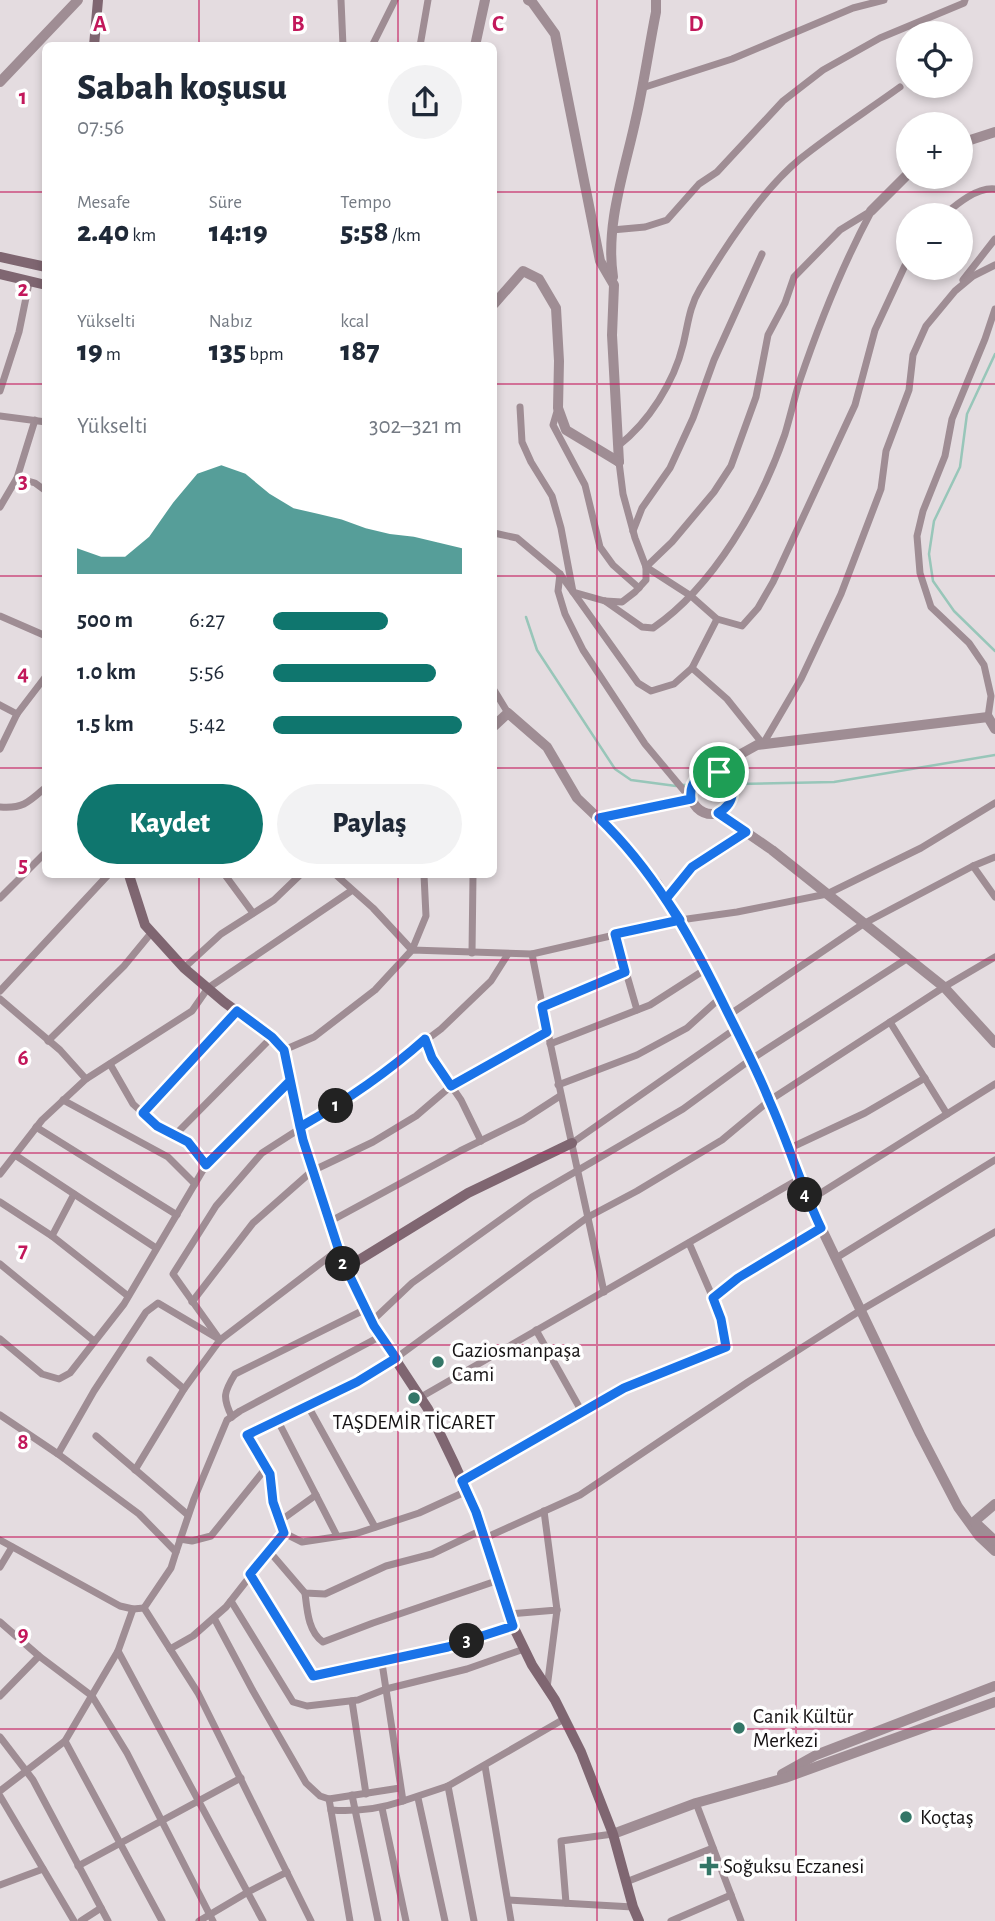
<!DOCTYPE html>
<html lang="tr">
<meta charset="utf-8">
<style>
:root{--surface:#fff;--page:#f2f2f3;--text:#1f2937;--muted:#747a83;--accent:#0f766e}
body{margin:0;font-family:"Alegreya Sans",sans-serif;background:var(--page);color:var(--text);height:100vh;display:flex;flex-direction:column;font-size:26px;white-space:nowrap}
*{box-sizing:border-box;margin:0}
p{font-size:23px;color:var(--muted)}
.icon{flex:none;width:38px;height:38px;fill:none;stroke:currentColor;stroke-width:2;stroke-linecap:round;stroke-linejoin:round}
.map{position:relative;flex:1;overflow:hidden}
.panel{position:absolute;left:42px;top:42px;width:455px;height:836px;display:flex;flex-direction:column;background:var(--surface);border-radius:10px;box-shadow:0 4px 10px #0003}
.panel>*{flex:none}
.fabs{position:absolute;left:896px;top:21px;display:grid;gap:14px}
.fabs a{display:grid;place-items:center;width:77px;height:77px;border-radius:50%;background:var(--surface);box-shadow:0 4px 10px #0003;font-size:35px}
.pin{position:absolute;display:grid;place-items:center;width:60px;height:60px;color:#fff;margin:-30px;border:4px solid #fff;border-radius:50%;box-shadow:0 2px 7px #0007}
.km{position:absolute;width:35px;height:35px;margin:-18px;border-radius:50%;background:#222;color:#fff;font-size:19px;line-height:35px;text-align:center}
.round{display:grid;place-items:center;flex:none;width:74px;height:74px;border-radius:37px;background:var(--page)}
.head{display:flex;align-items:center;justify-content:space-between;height:119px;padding:0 35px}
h1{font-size:38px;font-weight:800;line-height:52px}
.metrics{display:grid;grid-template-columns:repeat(3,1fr);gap:10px;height:119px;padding:7px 35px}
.metrics div{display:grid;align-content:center}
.metrics b{font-size:30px;font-weight:800}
.metrics small{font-size:19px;font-weight:400}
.metrics p{font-size:19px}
.chart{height:196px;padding:14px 35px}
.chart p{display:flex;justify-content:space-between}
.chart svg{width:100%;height:126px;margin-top:7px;fill:var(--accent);opacity:.7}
.cta{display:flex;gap:14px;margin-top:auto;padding:14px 35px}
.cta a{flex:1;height:80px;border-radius:42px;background:var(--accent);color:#fff;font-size:28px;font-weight:800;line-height:80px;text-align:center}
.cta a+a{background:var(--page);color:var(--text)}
ul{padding:0 35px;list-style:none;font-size:23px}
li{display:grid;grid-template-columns:112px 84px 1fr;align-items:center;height:52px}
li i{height:18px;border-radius:9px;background:var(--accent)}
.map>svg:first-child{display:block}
</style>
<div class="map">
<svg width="995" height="1921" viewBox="0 0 995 1921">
<rect width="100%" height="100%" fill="#e4dce0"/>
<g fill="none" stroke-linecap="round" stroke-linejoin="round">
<g stroke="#98c6b9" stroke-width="2.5">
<polyline points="995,354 967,414 960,467 934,521 929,554 933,581 954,611 995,651"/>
<polyline points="526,617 537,650 615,769 631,780 676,786"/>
<polyline points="682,785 834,782 995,755"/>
</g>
<g stroke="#9f8d94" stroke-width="7">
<polyline points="341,0 343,46"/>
<polyline points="372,46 395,0"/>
<polyline points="420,46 428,0"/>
<polyline points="642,88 732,59 853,8 884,0"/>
<polyline points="871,211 840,230 794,277 785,303 768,335 756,397 731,466 714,492 672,542 646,567 691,596 717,619 742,626 758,608 773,582 855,405 875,330 908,259"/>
<path d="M944 215C957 204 977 187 995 189"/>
<polyline points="612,230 645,227 667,220 699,184 717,172 783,101 823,70 880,38 964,3 965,0"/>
<polyline points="963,280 995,239"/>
<polyline points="0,391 19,332 29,283"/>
<polyline points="520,407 522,442 531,462 552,496 561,528 573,592 638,683 651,691 674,684 692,668 717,619"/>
<polyline points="558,408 553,425 585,485 600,547 613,565 639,588"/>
<polyline points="0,416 46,422"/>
<path d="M618 446C649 422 674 382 683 345 688 325 689 307 700 289 725 247 762 190 800 159 832 133 867 111 900 87"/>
<polyline points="17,478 35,483 46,491"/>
<polyline points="0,507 17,478 35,420"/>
<polyline points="633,531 642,508 670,468 693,418 714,360 762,254"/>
<polyline points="494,533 517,538 560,574 573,592 605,601 622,602 635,592 646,580 646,567 635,538 623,494 619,462"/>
<polyline points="560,574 558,591 565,614 583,650 645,744 691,799"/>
<path d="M605 601 642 627 653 628C714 586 761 504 785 434 790 417 794 400 799 383 819 324 842 266 871 212"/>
<polyline points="0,616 46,636"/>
<polyline points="692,668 727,699 763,744 801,679 841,594 881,489 886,451 909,390 913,355 926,326 955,291 973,276 995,265"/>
<polyline points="494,690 508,713"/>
<polyline points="0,705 17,714"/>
<polyline points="988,717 991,696 984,665 969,643 931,607 920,573 917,536 923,511 945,456 952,419 985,339 995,309"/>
<polyline points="0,749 17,714 46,676"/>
<path d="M0 807C23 809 29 802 46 787"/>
<polyline points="973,866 995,897"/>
<polyline points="225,875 253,913"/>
<polyline points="336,875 373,908 412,950 426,916 424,875"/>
<polyline points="0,898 46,852"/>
<polyline points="666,899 692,867 746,832"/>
<polyline points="615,934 637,1010"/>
<polyline points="472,953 473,875"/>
<path d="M532 954C554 1067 580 1179 604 1292"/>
<polyline points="184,968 221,934 274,900 300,875"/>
<polyline points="0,991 108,875"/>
<polyline points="0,999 60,1050 86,1079"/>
<polyline points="543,1007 625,972"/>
<polyline points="729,1015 863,924 973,866 995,857"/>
<polyline points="890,1022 947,1114"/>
<polyline points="425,1039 432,1058 461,1100 481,1141"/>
<polyline points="48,1041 124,966 152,932"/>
<polyline points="550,1044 650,1005 706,969"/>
<polyline points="284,1050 314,1037 375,990 412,950 532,954 680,920 737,912 827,894 921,848 995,803"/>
<polyline points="110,1064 133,1104 157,1126 189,1142 206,1165"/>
<polyline points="558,1085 637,1055 687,1028 720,998"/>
<polyline points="63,1100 168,1157 195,1184"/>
<polyline points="143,1113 237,1011"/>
<polyline points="36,1127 177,1215"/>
<polyline points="175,1135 272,1037"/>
<polyline points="572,1143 735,1029"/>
<polyline points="788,1149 865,1113 925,1078"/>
<polyline points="15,1155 156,1248"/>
<polyline points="0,1174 42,1120 86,1079 192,1011 208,988 351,891"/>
<polyline points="74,1194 52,1236 128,1296"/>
<polyline points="808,1201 995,1084"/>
<polyline points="0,1202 52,1236"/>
<polyline points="329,1222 460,1151 523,1120 560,1096"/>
<polyline points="689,1243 713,1298"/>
<polyline points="836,1258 995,1160"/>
<polyline points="0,1264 94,1341"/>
<polyline points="192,1302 253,1223 312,1171 373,1142 416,1116 451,1086 547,1032"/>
<polyline points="372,1321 412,1283 532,1197 683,1109 750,1060 908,958"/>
<polyline points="536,1330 582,1412"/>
<polyline points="0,1339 42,1374 59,1379 70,1373 124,1304 206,1165 251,1117 290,1081"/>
<polyline points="220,1340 173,1274 216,1206 262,1153 357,1092 441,1029 491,981 508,954"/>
<polyline points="150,1360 184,1389"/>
<polyline points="421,1397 799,1179"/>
<polyline points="308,1406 375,1527"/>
<polyline points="0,1415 58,1454 139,1514 176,1552 171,1568 144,1608"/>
<path d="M232 1417C222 1397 224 1392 235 1374L366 1309"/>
<polyline points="278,1421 337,1536"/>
<polyline points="96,1436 188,1515"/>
<polyline points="58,1454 94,1391 146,1312 158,1303 217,1338"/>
<polyline points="135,1470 184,1389 220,1340 338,1250"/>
<polyline points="462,1481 624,1388 726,1347 721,1319 713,1298 738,1278 821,1228"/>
<polyline points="280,1521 316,1495"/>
<polyline points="284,1533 273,1502 270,1474 247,1435 357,1382 396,1358 588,1217 637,1191 722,1140 770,1100 944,987 995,957"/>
<polyline points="485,1538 580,1495 748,1382 861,1310 995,1232"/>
<polyline points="180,1539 192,1541 211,1536 266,1468"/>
<polyline points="0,1540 120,1606 133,1609 144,1608 198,1693 311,1921"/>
<polyline points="269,1551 305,1593 325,1594 386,1566 432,1554 482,1530"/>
<polyline points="176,1552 194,1499 227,1420 240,1411 381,1336"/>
<polyline points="0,1567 12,1547"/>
<polyline points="250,1574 312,1676 448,1647 513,1626"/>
<path d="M305 1593C307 1609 308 1632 323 1642L373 1623 499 1580"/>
<polyline points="231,1601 293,1702 307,1706 358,1700 386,1689 467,1669 524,1649"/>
<polyline points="509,1614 557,1610 544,1511"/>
<polyline points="214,1618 253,1691 306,1783 320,1796 329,1799 400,1788"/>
<polyline points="0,1622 39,1656 92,1696 127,1753 213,1921"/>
<polyline points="170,1649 193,1636 226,1607 284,1533 302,1542 355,1534 419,1513 467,1491"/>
<polyline points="118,1651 263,1921"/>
<polyline points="382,1663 403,1801 448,1786 564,1719"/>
<polyline points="547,1688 557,1610"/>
<polyline points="0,1696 39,1656"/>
<polyline points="352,1701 366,1794"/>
<polyline points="0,1737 33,1780 108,1921"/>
<polyline points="65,1741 162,1921"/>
<polyline points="485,1766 511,1921"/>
<polyline points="448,1786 474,1921"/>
<polyline points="0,1791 65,1741 118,1651 133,1609"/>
<polyline points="352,1795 378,1921"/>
<polyline points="0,1796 74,1921"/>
<polyline points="418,1798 445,1921"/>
<polyline points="329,1799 350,1921"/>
<polyline points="696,1803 741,1921"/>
<polyline points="382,1808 406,1921"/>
<path d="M331 1810C357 1812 379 1809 403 1801"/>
<polyline points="78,1866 241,1778"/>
<polyline points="626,1882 713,1848"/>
<polyline points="0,1885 43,1869"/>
<polyline points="508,1900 633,1907"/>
<polyline points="566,1903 561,1841 613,1834"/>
<polyline points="81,1921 101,1908"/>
<polyline points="199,1921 248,1892 287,1872"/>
<polyline points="671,1921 731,1895"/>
</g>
<g stroke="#9f8d94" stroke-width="10">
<polyline points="528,0 532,2 555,34 600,261 614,285 612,335 619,462"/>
<polyline points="475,46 485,0"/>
<polyline points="0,82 78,0"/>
<polyline points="961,143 995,132"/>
<polyline points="871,211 908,174"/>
<path d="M613 277C605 224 625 170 636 118 644 83 649 47 656 12V0"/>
<polyline points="494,304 523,271 539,279 556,308 559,361 558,408 566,430 619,462"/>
<polyline points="494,726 508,713 547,747 577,798 620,839 657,883 680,920 696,949 770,1100 804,1192 920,1434 958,1507 979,1536 995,1551"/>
<circle cx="712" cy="793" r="21"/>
<polyline points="719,773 739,755 757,745 988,717 995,729"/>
<polyline points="718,813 772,850 944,987 995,1043"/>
<polyline points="599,818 691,799"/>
<polyline points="975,1521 995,1504"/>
<polyline points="975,1522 995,1541"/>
<polyline points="782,1774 816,1755 995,1686"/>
<polyline points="613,1834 696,1803 785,1778 995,1702"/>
</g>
<g stroke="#7f6671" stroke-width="10">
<polyline points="94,46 98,0"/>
<polyline points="0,257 46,267"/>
<polyline points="0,274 46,285"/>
<polyline points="129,875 145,925 184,968 224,1002 272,1037 284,1050 303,1140 342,1260 374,1327 428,1409 455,1465 476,1512 513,1626 532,1665 555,1700 581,1752 613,1834 633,1907 639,1921"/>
<polyline points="346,1268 468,1193 572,1143"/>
</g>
</g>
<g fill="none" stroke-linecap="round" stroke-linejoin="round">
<g stroke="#fff" stroke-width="14">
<path id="route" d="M719 772C738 782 736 803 718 813L746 832 692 867 666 899 680 920 615 934 625 972 542 1007 547 1032 451 1086 432 1058 425 1039C387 1073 344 1102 300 1127L284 1050 272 1037 237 1011 143 1113 157 1126 188 1142 206 1165 290 1081 303 1140 342 1260 374 1326 396 1358 357 1382 247 1435 270 1474 273 1502 284 1533 250 1574 313 1676 448 1647 513 1626 476 1512 462 1481 624 1388 726 1347 721 1319 713 1298 738 1278 821 1228C801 1186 788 1142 769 1100 755 1065 737 1032 721 999 688 932 653 870 599 818L691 799C689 781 701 769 719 772"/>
</g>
<use href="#route" stroke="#1a73e8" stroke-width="9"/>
</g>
<path fill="none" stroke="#c2185b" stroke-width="2" stroke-opacity="0.55" d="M199 0V46M398 0V46M597 0V1921M796 0V1921M0 192H46M494 192H995M0 384H46M494 384H995M0 576H46M494 576H995M0 768H46M494 768H995M199 875V1921M398 875V1921M0 960H995M0 1153H995M0 1345H995M0 1537H995M0 1729H995"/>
<g fill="#337667" stroke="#fff" stroke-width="2.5">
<circle cx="438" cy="1362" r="7"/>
<circle cx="414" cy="1398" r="7"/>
<circle cx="739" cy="1728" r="7"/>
<circle cx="906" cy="1817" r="7"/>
<path d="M705.5 1855.5h7v7h7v7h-7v7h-7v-7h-7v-7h7z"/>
</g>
<g text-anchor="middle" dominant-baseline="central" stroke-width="7" stroke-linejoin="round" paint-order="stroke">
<g font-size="21" fill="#161314" stroke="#fff" text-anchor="start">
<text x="452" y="1350">Gaziosmanpaşa<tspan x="452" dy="24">Cami</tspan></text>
<text x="414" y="1422" text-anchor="middle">TAŞDEMİR TİCARET</text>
<text x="753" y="1716">Canik Kültür<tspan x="753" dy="24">Merkezi</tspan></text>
<text x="920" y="1817">Koçtaş</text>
<text x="723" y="1866">Soğuksu Eczanesi</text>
</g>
</g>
<g font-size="23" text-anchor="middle" font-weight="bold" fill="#c2185b" stroke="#fff" stroke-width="7" stroke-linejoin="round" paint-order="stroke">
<text x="100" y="31">A</text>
<text x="298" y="31">B</text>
<text x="498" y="31">C</text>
<text x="696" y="31">D</text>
<text x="23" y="104">1</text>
<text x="23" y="296">2</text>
<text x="23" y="488">3</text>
<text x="23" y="680">4</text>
<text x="23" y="872">5</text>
<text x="23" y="1065">6</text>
<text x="23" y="1257">7</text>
<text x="23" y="1449">8</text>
<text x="23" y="1641">9</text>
</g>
</svg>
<div class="fabs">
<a><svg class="icon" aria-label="locate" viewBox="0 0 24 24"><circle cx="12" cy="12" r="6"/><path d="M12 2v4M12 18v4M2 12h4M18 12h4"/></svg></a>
<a>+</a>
<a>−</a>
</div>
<div class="pin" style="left:719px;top:772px;background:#1e9e55"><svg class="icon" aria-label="arrive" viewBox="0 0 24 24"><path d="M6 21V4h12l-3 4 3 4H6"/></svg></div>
<b class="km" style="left:336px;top:1106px">1</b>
<b class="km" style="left:343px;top:1264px">2</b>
<b class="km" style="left:467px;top:1641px">3</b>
<b class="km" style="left:805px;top:1195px">4</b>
<section class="panel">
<div class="head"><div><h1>Sabah koşusu</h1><p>07:56</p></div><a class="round"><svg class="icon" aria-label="share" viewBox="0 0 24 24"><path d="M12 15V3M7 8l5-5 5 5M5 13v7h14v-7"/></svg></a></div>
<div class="metrics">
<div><p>Mesafe</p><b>2.40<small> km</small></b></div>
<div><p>Süre</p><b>14:19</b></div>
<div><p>Tempo</p><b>5:58<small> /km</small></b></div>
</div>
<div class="metrics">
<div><p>Yükselti</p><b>19<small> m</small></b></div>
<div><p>Nabız</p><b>135<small> bpm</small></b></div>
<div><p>kcal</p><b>187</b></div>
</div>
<div class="chart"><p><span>Yükselti</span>302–321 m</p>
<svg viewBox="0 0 160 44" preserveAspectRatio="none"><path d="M0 44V35L10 38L20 38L30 31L40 19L50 9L60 6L70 9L80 16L90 21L100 23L110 25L120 28L130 30L140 31L150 33L160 35V44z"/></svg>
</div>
<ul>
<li><b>500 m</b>6:27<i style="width:61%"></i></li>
<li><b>1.0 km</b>5:56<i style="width:86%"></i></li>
<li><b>1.5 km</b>5:42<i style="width:100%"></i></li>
</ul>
<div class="cta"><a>Kaydet</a><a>Paylaş</a></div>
</section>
</div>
